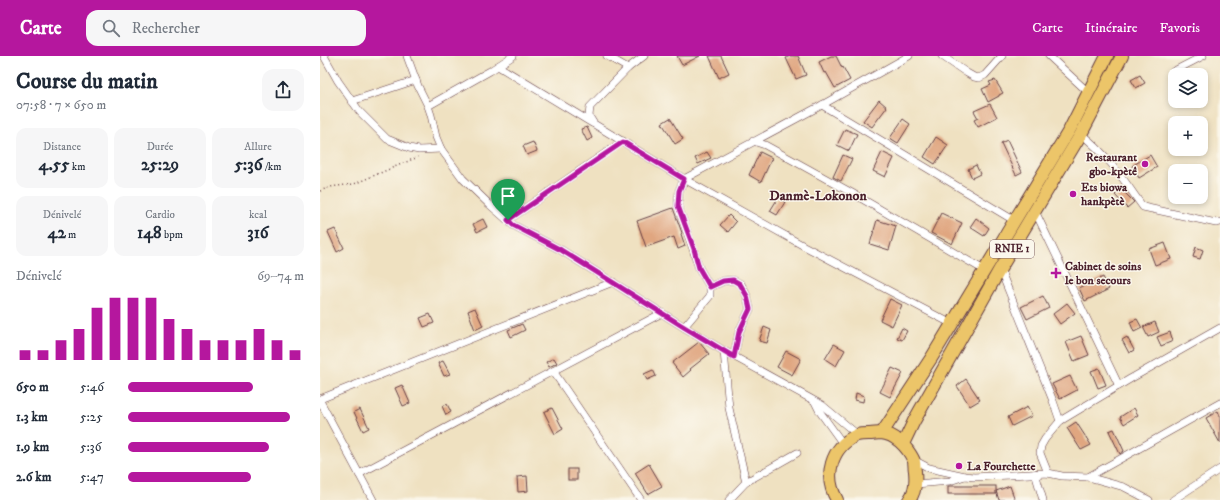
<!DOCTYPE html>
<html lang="fr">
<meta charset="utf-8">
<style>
:root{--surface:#fff;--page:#f6f6f7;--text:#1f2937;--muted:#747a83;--accent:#b5179e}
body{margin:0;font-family:"IM FELL DW Pica",serif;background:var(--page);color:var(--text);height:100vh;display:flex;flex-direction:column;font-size:15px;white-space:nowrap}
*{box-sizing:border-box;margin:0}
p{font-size:13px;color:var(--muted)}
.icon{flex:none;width:22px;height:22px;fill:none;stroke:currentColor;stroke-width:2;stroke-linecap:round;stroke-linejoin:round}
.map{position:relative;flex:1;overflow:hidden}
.panel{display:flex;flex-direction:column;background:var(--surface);width:320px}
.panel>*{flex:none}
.controls{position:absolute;left:848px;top:12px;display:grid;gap:8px}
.controls a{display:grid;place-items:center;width:40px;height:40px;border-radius:8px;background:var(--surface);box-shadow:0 2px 6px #0003;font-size:20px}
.pin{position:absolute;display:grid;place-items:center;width:34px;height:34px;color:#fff;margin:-41px -17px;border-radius:50% 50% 50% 0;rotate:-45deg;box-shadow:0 0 4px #0007}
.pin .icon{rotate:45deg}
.round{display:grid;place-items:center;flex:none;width:42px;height:42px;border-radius:12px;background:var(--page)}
.summary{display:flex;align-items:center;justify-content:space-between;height:68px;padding:0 16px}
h1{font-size:22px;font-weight:700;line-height:30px}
.figures{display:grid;grid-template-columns:repeat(3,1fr);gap:6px;height:68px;padding:4px 16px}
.figures div{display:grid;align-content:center;border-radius:10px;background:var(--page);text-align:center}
.figures b{font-size:17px;font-weight:700}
.figures small{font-size:11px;font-weight:400}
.figures p{font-size:11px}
.chart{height:112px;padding:8px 16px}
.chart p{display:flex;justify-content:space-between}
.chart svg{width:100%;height:72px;margin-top:4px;stroke:var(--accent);stroke-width:6}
ul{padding:0 16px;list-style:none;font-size:13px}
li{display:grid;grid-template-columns:64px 48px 1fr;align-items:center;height:30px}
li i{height:10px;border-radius:5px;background:var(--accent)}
header{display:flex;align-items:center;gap:24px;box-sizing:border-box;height:56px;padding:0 20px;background:var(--accent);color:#fff}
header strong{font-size:19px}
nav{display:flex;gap:22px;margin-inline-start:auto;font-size:14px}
.search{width:280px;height:36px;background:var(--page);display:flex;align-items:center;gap:10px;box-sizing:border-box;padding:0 14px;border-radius:12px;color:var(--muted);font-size:15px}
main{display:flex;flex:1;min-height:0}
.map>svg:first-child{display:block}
</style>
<header>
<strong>Carte</strong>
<div class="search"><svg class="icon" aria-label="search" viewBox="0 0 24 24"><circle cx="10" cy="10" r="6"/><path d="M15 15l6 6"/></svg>Rechercher</div>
<nav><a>Carte</a><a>Itinéraire</a><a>Favoris</a></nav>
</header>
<main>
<section class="panel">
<div class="summary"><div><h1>Course du matin</h1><p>07:58 · 7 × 650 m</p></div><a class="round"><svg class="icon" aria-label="share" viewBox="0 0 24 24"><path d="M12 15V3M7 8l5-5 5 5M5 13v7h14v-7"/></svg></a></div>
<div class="figures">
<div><p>Distance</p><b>4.55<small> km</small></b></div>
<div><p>Durée</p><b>25:29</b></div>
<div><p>Allure</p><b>5:36<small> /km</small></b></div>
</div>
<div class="figures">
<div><p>Dénivelé</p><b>42<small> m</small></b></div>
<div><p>Cardio</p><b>148<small> bpm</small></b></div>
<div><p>kcal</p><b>316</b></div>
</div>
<div class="chart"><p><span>Dénivelé</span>69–74 m</p>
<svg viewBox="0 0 160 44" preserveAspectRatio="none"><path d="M5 44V38M15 44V38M25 44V32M35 44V25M45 44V12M55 44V6M65 44V6M75 44V6M85 44V19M95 44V25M105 44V32M115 44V32M125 44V32M135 44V25M145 44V32M155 44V38"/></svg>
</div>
<ul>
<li><b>650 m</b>5:46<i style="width:71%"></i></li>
<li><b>1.3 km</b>5:25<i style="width:92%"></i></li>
<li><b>1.9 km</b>5:36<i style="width:80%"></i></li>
<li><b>2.6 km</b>5:47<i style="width:70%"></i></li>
</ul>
</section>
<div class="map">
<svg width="900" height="444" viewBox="0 0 900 444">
<rect width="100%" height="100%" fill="#fbf7ec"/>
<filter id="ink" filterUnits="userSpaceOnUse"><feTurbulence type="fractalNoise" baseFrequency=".025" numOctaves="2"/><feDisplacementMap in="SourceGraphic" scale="8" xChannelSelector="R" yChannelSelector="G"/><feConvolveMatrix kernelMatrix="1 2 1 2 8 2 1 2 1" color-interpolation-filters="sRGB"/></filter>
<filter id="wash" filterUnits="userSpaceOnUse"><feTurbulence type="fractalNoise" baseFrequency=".012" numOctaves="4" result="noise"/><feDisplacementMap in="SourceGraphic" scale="16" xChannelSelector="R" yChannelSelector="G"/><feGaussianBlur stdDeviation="0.9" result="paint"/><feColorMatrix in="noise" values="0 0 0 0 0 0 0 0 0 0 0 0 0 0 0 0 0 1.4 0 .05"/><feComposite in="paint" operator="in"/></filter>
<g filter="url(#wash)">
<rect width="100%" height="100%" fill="#efe1c1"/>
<g id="blocks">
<g fill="#e0a680">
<polygon points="357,0 380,0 362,9"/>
<polygon points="389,0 401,0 409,17 399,22"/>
<polygon points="470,0 478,0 486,19 476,23 466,2"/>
<polygon points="511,0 516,0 522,12 523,11 530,24 515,32 506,16 504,17 499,6"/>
<polygon points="820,19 825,27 816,32 811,24"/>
<polygon points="675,24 683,37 679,39 679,40 668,46 662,33 671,29 669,26"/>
<polygon points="559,44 567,51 552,71 543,65"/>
<polygon points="670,48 677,61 658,71 654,64 658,62 654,55"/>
<polygon points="350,62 363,83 355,88 342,67"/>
<polygon points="583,63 590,68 578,87 570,82"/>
<polygon points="267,71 272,82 267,85 261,73"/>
<polygon points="525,73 537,78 529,95 517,89"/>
<polygon points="616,81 628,89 615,108 604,101"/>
<polygon points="687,84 702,116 696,119 681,87"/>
<polygon points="213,86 217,95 207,99 203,90"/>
<polygon points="387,96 391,102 378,108 375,102"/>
<polygon points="440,96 452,102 441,126 429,119"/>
<polygon points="562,96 574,102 565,121 553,115"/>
<polygon points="523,99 532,103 521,125 513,121"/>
<polygon points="830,99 837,111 819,122 812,110"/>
<polygon points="656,109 660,118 652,122 648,113"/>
<polygon points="801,133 814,146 807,152 795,139"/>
<polygon points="458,142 465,146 457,159 450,155"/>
<polygon points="353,152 362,177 361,178 365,190 358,193 354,181 326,191 317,165"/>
<polygon points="621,157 642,167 632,188 611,177"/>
<polygon points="409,159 416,166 408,176 400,169"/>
<polygon points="656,162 669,172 664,180 650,171"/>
<polygon points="163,163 167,171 157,176 153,168"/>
<polygon points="557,164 576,170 569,194 550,188"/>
<polygon points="15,173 24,192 17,196 8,176"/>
<polygon points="845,187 851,203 835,209 829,193"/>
<polygon points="876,191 883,194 880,203 873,201"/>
<polygon points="783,221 789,233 765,245 759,232"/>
<polygon points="723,240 729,252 707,263 701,251"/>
<polygon points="570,243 582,249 572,270 560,264"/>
<polygon points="747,247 755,257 740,268 733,258"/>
<polygon points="155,252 163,270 155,274 148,255"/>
<polygon points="110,258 114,267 104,271 100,262"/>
<polygon points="817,263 822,272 814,276 810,266"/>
<polygon points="835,266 839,276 828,281 823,271"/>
<polygon points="202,268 205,274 191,281 188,274"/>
<polygon points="444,271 451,274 447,287 439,285"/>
<polygon points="582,272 587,275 582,284 577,282"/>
<polygon points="850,276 853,285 841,290 837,281"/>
<polygon points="761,280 769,299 754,305 746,286"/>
<polygon points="807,281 814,294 809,297 802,284"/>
<polygon points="379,286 389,298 370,313 371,314 363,321 352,307"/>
<polygon points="514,288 525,294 516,310 505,303"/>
<polygon points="466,295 481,303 472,319 457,311"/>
<polygon points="234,302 237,307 229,311 226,306"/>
<polygon points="123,305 130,318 124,320 118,307"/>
<polygon points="572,312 583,317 570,341 560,336"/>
<polygon points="779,312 786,329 778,332 771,315"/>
<polygon points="333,314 336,320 327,324 324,318"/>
<polygon points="750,320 757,334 740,343 732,328"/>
<polygon points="646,323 660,344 650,350 637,330"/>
<polygon points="82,329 90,347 83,350 75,332"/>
<polygon points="536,337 544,340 543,346 535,344"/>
<polygon points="127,348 131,356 126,359 122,350"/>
<polygon points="707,351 712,360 692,370 688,361"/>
<polygon points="232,352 243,373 235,378 224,356"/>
<polygon points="814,352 818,359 804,368 800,361"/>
<polygon points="40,353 49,372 43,375 34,356"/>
<polygon points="898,355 900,360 900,387 886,362"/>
<polygon points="756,366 771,389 761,394 747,372"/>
<polygon points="794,373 804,395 800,398 789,375"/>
<polygon points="329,408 342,430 328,438 315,417"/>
<rect x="248" y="413" width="9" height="11"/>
<polygon points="207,420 208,435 198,436 197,421"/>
<rect x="628" y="430" width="48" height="8"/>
<polygon points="690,430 695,444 679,444 676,435"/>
</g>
</g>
</g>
<g filter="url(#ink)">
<use href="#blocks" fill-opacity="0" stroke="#633c42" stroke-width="1"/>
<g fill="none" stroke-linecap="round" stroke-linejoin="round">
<g stroke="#633c42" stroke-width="8">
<g id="minor">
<polyline points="4,0 18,25 32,45 40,56 67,83 89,92 99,94 121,93"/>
<polyline points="87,0 98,30 108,50 111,59 116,81 121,93 143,123 169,148 193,169 241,194 364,271 404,295 502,349 538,379"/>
<polyline points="287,0 308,12"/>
<polyline points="324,0 308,12 270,51 269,60 274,68 364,123 484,190 632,268"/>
<polyline points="622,0 647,17 654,21 659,22 665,19 682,0"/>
<polyline points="729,0 768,36"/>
<polyline points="178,10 272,67"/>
<polyline points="854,15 883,0"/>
<polyline points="32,45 96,24"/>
<polyline points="502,49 695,165"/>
<polyline points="108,50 170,15 193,0"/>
<path d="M761 78C788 99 803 123 823 151L896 167 900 166"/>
<polyline points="433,85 445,89 532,137 664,214"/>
<polyline points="715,155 799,330"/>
<polyline points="188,164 303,85"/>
<polyline points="680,213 733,345 740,365"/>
<polyline points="390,231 403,225 413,224 421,228 427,240 430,253 419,276 414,301"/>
<polyline points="364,271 390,240 390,231 379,212 373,193 358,150 359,135 364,123 502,49 589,0"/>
<polyline points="404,295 409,352 426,426"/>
<polyline points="233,315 321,444"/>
<polyline points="0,343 293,226"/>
<polyline points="0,345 53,444"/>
<polyline points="495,346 500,356 523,388"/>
<polyline points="594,404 609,412 645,420 654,421 728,417 742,420 768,421 804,431 829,444"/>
<polyline points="715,417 723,444"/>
<polyline points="728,417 720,397 721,390 725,383 740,365 810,323 900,272"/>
<polyline points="39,418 342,257"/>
<polyline points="768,421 900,347"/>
<polyline points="596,428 630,425 645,420"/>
<polyline points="409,444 426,426 477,397"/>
<polyline points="853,444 900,413"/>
</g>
</g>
<g stroke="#633c42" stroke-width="14">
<g id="trunk">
<polyline points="562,377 612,301 750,73 787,0"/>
<polyline points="583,388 594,365 680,213 761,78 802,0"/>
<path d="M517 444C503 420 511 391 537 379 540 378 545 378 549 378 553 378 557 377 561 377 575 378 587 391 593 403 595 406 594 411 595 415 596 425 596 436 589 444"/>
</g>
</g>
<polyline stroke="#633c42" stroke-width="1.5" stroke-dasharray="1 3" stroke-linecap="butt" points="0,135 10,131 34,128 98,101"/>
<use href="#minor" stroke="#fff" stroke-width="7"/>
<use href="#trunk" stroke="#ecc569" stroke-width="12"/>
</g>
</g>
<g fill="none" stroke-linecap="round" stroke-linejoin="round" filter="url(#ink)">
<g stroke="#fff" stroke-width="8">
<polygon id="route" points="303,86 364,123 359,135 358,150 374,193 379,212 390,231 403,225 413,224 420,228 427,240 430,253 419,276 414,301 364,271 241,194 193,169 188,164"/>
</g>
<use href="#route" stroke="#b5179e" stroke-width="5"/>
</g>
<g fill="#b5179e" stroke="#fbf7ec" stroke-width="1.5">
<circle cx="825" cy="108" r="4"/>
<circle cx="753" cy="138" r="4"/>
<path d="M734 211h4v4h4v4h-4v4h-4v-4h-4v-4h4z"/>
<circle cx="639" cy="410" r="4"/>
</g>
<g text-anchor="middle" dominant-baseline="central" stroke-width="3" stroke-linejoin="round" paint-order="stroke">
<rect fill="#fbf7ec" stroke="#7f6065" stroke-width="1" x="670" y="184" width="44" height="18" rx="3"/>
<g font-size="11" font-weight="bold" fill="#4a1f2b">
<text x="692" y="193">RNIE 1</text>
</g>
<g font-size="12" font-weight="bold" fill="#4a1f2b" stroke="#fbf7ec" text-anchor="start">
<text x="817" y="101" text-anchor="end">Restaurant<tspan x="817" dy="14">gbo-kpètê</tspan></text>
<text x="761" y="131">Ets biowa<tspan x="761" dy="14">hankpètè</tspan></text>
<text x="745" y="210">Cabinet de soins<tspan x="745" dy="14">le bon secours</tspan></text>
<text x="647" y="410">La Fourchette</text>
</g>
<g font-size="14" font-weight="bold" fill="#4a1f2b" stroke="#fbf7ec">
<text x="498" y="140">Danmè-Lokonon</text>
</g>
</g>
</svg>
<div class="controls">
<a><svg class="icon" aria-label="layers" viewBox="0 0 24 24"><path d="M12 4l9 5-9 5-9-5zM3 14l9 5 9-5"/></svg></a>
<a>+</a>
<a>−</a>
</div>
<div class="pin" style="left:188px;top:164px;background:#1e9e55"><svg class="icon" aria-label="arrive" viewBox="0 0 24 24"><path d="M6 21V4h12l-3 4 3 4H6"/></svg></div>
</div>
</main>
